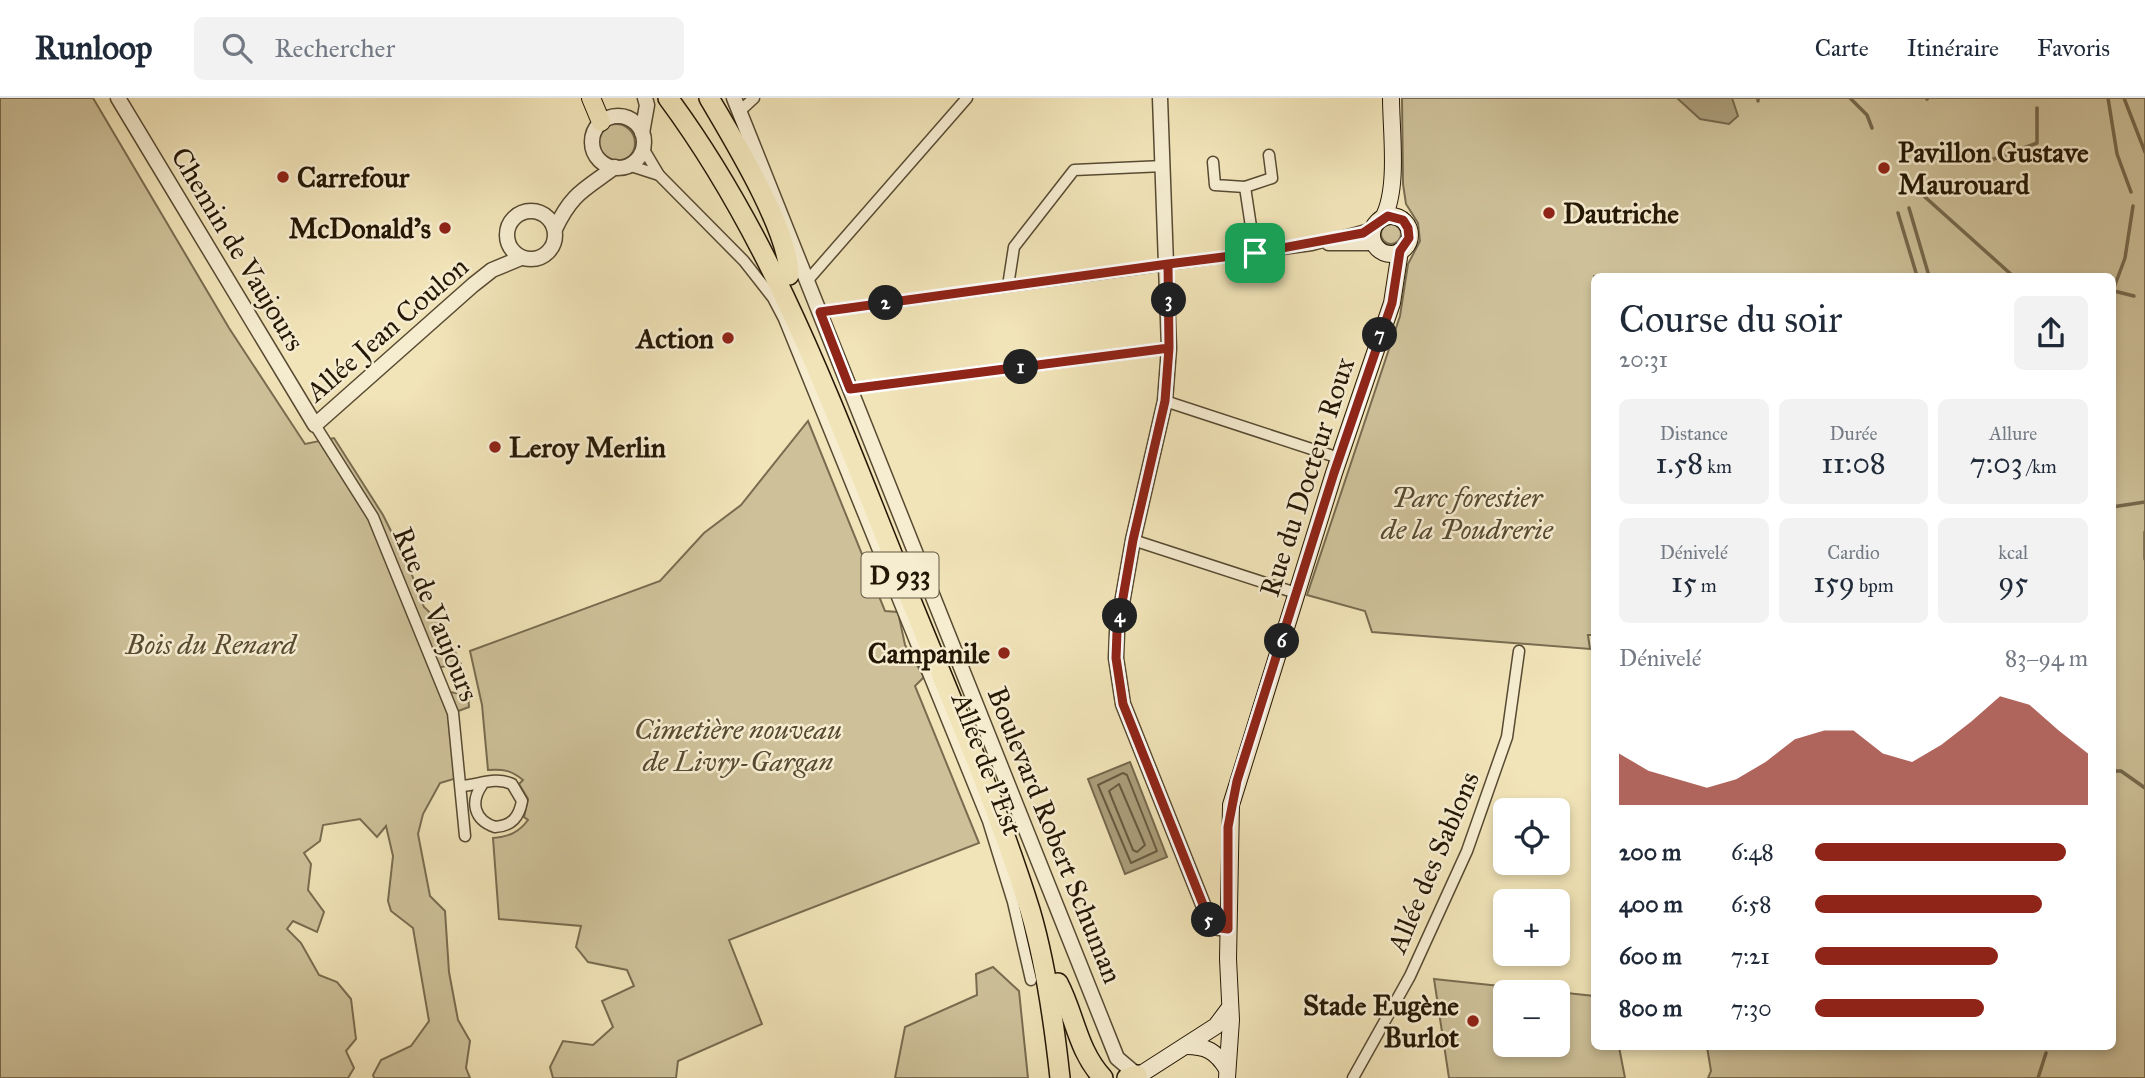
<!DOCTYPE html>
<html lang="fr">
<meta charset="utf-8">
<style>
:root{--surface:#fff;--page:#f2f2f3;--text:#1f2937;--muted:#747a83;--line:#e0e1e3;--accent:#8f2418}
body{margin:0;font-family:"IM FELL Great Primer",serif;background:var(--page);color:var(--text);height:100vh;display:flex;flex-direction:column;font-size:26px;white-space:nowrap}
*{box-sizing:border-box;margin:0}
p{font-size:23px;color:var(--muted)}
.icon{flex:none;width:38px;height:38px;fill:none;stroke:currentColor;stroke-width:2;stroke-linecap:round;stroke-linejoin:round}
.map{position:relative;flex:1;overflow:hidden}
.side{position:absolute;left:1591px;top:175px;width:525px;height:777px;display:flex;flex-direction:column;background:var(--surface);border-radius:10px;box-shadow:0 4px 10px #0003}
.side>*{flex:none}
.controls{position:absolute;left:1493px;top:700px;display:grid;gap:14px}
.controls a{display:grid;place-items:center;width:77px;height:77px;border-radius:10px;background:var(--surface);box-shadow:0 4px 10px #0003;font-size:35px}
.pin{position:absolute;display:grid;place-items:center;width:60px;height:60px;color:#fff;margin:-30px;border-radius:14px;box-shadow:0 4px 10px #0006}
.km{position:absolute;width:35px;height:35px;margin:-18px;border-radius:50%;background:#222;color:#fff;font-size:19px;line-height:35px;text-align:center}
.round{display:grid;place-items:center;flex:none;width:74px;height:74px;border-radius:10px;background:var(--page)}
.overview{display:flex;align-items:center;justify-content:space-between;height:119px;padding:0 28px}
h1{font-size:38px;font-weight:600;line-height:52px}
.metrics{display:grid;grid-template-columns:repeat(3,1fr);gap:10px;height:119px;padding:7px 28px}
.metrics div{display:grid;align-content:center;border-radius:10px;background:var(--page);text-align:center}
.metrics b{font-size:30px;font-weight:600}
.metrics small{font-size:19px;font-weight:400}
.metrics p{font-size:19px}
.chart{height:196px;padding:14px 28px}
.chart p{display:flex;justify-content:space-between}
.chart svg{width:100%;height:126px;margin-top:7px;fill:var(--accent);opacity:.7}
ul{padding:0 28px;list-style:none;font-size:23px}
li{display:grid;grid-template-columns:112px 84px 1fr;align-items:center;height:52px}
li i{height:18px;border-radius:9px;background:var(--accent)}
header{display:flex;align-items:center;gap:42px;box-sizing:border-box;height:98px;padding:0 35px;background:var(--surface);border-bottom:2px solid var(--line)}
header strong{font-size:33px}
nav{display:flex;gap:38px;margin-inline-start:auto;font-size:24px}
.search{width:490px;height:63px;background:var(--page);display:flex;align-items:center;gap:18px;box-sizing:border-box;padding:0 24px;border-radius:10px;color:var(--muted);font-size:26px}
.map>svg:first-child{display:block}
</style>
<header>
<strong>Runloop</strong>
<div class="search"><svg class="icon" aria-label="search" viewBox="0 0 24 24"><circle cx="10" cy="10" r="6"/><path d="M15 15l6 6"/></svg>Rechercher</div>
<nav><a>Carte</a><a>Itinéraire</a><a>Favoris</a></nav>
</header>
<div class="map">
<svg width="2145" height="980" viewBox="0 0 2145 980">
<rect width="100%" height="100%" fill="#f1e4b8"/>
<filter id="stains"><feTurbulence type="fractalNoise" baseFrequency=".00286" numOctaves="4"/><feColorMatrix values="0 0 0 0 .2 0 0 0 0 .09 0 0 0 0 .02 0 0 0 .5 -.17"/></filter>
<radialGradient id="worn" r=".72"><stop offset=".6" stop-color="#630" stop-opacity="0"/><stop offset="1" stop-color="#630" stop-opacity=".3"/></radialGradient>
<g fill="#cec19a" stroke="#796c50" stroke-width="2">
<polygon points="0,0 93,0 229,230 305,346 334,340 383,417 409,469 424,509 441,525 461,566 434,570 444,593 468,597 469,609 453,615 460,679 440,685 423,716 418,736 430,798 445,813 449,874 458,922 470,943 466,970 470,980 374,980 373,977 381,962 411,948 429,923 413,830 391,813 388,803 393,758 386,728 377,739 360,721 323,727 320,743 304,755 311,766 308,792 324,814 317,834 293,823 287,831 301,845 319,877 337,884 351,901 356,941 346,953 354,970 348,980 0,980"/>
<polygon points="1402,0 2145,0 2145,980 1708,980 1711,973 1707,949 2112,948 2112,178 1594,178 1594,537 1588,537 1590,551 1372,534 1365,513 1307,497 1400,218 1408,166 1420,143 1418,125 1406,106 1403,86"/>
<circle cx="616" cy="45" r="19"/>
<circle cx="1391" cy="136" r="10"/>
<path d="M808 323 885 513 898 514 905 547 924 579 915 588 979 745 729 842 762 926 678 963 676 980H553L550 969 563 943 593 947 613 929 602 903 634 888 627 872 588 864 576 849 581 828 499 821 493 740C509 739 519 734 528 722L524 719 528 701 519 686 523 682C511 672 503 671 488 672L482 607 470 553 660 483 704 435 741 407Z"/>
<polygon points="993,869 1019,893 1028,980 895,980 905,929 977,897 976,876"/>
<polygon points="1434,881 1556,894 1505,894 1505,947 1558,947 1558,894 1594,898 1594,948 1619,949 1625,980 1449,980"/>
</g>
<g fill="#ab9e7b" stroke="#75684c" stroke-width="2">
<polygon points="1677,0 1732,0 1738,18 1729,26 1700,21"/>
<polygon points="1130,664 1167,759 1125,776 1088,681"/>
</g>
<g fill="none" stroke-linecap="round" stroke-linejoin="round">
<g stroke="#685a40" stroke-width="2">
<polygon points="1123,675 1127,677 1157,753 1131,765 1098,687"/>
<polygon points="1119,686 1145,747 1137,754 1133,752 1109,693"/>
</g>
<g stroke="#75684c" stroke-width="3.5">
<polyline points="1758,0 1758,3"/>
<polyline points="1850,0 1867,17 1872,30"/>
<polyline points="2108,0 2117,56 2131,94"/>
<polyline points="2124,0 2145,54"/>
<polyline points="1927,1 1928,0"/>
<polyline points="1983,65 2037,45 2037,10"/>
<polyline points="1945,89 1976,85 2016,91"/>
<polyline points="1925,99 2013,178"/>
<polyline points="1909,110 1929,178"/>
<polyline points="1898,115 1917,178"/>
<polyline points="2114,193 2134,198"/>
<polyline points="2112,195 2125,160 2133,108"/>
<polyline points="2112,409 2145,404"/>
<polyline points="2145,434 2145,461"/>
<polyline points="2112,673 2121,673 2145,690"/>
<polyline points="2038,980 2046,955"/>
</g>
<g stroke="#574a32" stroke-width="13">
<g id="minor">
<polyline points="740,13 754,0"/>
<polyline points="643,50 659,77"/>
<polyline points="1213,64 1215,87 1245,89 1272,80 1269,57"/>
<polyline points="628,67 659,77 744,163 773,200 784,221 988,723 1013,804 1031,882"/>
<polyline points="1245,89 1255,155"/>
<polyline points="1328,147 1374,147"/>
<polyline points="808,182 967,0"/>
<polyline points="1008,188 1014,149 1074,72 1164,68"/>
<polyline points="820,214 1312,147 1373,130"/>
<polyline points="850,291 1169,250"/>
<polyline points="1165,303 1339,360"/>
<polyline points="315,327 373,419 453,615 465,738"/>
<polyline points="1133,442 1296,495"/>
<path d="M461 688C479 687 495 678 512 686L522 703C519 719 512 728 495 729 474 722 470 704 482 687"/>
<polyline points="1353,980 1410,878 1467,753 1507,639 1519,553"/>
</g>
</g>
<g stroke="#574a32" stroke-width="17">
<g id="tertiary">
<polyline points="118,0 315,327 473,187 492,172 521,160"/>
<polyline points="734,0 1117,960 1137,977"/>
<polyline points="1160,0 1169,250 1165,303 1133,442 1117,534 1116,560 1123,606 1212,829 1228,831"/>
<circle cx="618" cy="44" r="26"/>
<polyline points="642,35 647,7 645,0"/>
<circle cx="531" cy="137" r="24"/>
<path d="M555 131C572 95 584 92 615 69"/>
</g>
</g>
<g stroke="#241705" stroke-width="18">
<g id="secondary">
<circle cx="1391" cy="137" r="19"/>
<path d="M1383 120C1399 91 1391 33 1391 0"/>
<path d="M1186 948C1206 948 1216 953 1227 971"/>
<polyline points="1135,980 1216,928 1228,912"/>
<polyline points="1227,980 1231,922 1228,861 1231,707 1334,375 1392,205 1400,153"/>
</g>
</g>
<g stroke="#241705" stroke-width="20">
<polyline id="primary" points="591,0 601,24"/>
</g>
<g stroke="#241705" stroke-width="22">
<g id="trunk">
<path d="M668 0C774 143 833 310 899 473 944 585 994 697 1030 812 1046 866 1054 924 1060 980"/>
<path d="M709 0C733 41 789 132 789 177"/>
<path d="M1058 885C1075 917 1077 952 1103 980"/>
<polyline points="1127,980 1137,977"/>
</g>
</g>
<use href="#minor" stroke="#f6edd1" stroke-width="10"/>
<use href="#tertiary" stroke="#f6edd1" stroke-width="14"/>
<use href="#secondary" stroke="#f6edd1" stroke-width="16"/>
<use href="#primary" stroke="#f1e4b8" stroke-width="18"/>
<use href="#trunk" stroke="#f1e4b8" stroke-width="19"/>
</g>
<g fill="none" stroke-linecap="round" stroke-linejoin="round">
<g stroke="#fff" stroke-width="14">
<polyline id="route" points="1255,155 1168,166 1169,250 850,291 820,214 1168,166 1169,250 1165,303 1133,442 1117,534 1116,560 1123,606 1212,829 1228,831 1228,729 1237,683 1334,375 1392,205 1400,153 1409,140 1408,130 1403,122 1388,118 1363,135 1255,155"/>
</g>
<use href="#route" stroke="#8f2418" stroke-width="9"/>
</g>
<g fill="#8f2418" stroke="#f6edd1" stroke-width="2.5">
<circle cx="1884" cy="70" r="7"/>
<circle cx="283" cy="79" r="7"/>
<circle cx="1549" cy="115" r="7"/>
<circle cx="445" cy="130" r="7"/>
<circle cx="728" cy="240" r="7"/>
<circle cx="495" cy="349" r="7"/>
<circle cx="1004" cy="555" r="7"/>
<circle cx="1473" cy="923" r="7"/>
</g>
<g text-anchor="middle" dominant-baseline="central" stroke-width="5" stroke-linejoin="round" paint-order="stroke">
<rect fill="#f6edd1" stroke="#635742" stroke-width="2" x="861.5" y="454.5" width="77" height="45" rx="5"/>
<g font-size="26" font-weight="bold" fill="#241705">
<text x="900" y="477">D 933</text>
</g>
<g font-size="28" font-weight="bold" fill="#241705" stroke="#f6edd1" text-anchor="start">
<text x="1898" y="54">Pavillon Gustave<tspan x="1898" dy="32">Maurouard</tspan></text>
<text x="297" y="79">Carrefour</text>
<text x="1563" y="115">Dautriche</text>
<text x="431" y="130" text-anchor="end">McDonald's</text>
<text x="714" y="240" text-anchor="end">Action</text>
<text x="509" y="349">Leroy Merlin</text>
<text x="990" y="555" text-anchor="end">Campanile</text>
<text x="1459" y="907" text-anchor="end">Stade Eugène<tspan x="1459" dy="32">Burlot</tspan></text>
</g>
<g font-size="28" fill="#241705" stroke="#f6edd1">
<text transform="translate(238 151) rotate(59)">Chemin de Vaujours</text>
<text transform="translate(387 231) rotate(-41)">Allée Jean Coulon</text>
<text transform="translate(1307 379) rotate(-72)">Rue du Docteur Roux</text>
<text transform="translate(436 516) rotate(68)">Rue de Vaujours</text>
<text transform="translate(987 666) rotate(69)">Allée de l'Est</text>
<text transform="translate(1055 737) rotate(68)">Boulevard Robert Schuman</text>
<text transform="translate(1433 764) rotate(-67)">Allée des Sablons</text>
</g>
<g font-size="28" font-style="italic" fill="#574a32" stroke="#f6edd1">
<text x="1467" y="399">Parc forestier<tspan x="1467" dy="32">de la Poudrerie</tspan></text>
<text x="211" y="546">Bois du Renard</text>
<text x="738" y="631">Cimetière nouveau<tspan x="738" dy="32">de Livry-Gargan</tspan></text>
</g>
</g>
<rect width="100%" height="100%" filter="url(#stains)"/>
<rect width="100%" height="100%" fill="url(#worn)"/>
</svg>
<div class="controls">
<a><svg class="icon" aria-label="locate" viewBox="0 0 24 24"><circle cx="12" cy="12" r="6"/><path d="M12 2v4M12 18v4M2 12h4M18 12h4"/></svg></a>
<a>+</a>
<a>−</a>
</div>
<div class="pin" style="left:1255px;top:155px;background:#1e9e55"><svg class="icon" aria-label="arrive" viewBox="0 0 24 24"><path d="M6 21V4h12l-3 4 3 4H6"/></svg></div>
<b class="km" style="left:1021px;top:269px">1</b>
<b class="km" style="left:886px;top:205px">2</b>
<b class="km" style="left:1169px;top:202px">3</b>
<b class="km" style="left:1120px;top:518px">4</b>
<b class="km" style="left:1209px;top:822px">5</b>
<b class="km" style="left:1282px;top:543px">6</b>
<b class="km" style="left:1380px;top:237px">7</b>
<section class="side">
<div class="overview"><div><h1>Course du soir</h1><p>20:31</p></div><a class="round"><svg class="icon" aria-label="share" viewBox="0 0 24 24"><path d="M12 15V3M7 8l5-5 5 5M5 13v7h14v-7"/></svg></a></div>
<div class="metrics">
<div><p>Distance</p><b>1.58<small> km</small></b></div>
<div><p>Durée</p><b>11:08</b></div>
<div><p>Allure</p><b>7:03<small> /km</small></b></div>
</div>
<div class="metrics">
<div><p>Dénivelé</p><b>15<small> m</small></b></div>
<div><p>Cardio</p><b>159<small> bpm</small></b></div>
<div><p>kcal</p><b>95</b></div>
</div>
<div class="chart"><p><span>Dénivelé</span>83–94 m</p>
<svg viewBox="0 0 160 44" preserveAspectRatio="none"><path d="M0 44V26L10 32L20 35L30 38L40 35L50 29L60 21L70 18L80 18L90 26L100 29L110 23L120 15L130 6L140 9L150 18L160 26V44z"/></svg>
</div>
<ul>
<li><b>200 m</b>6:48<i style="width:92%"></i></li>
<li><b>400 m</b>6:58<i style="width:83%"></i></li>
<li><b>600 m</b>7:21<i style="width:67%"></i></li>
<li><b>800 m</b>7:30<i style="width:62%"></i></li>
</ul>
</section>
</div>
